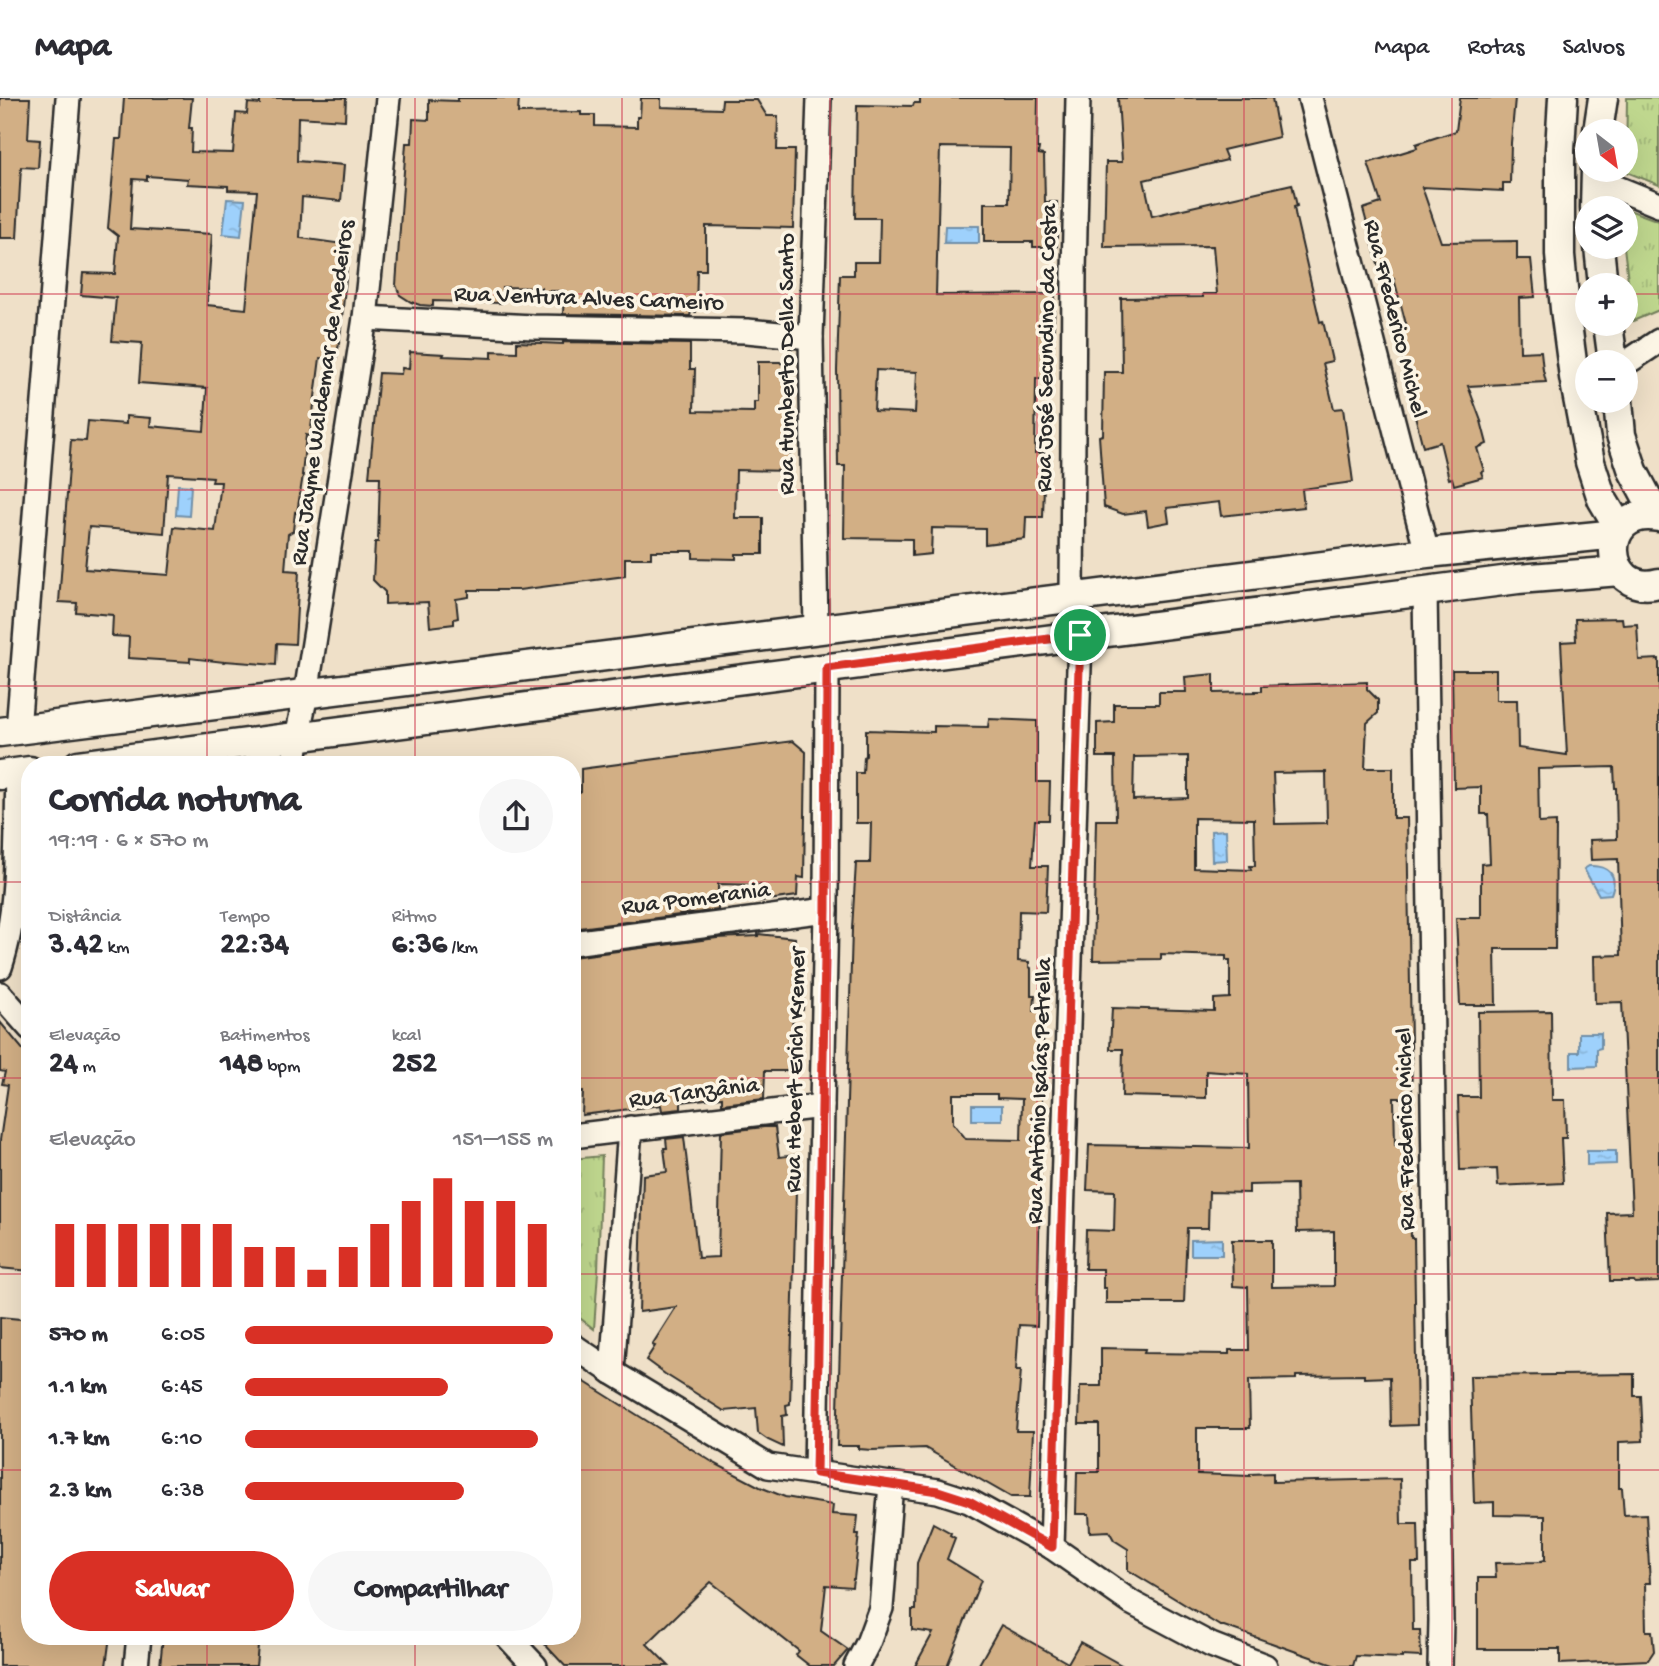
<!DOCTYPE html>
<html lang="pt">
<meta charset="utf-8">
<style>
:root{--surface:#fff;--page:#f7f7f7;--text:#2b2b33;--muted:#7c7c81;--line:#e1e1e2;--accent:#d93025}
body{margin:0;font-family:"Gochi Hand",sans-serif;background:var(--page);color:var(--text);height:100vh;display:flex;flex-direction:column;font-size:26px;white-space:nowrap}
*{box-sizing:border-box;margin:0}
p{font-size:23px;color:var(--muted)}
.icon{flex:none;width:38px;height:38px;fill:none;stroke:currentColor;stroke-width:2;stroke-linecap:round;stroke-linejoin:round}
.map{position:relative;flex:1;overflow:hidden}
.sheet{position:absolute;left:21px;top:658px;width:560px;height:889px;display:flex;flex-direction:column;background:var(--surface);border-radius:28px;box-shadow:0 7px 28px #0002}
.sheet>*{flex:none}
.needle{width:46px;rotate:149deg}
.fabs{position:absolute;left:1575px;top:21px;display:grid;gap:14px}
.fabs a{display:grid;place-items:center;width:63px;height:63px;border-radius:50%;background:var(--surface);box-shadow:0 7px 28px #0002;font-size:35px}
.pin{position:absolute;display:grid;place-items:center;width:60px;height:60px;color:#fff;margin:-30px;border:4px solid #fff;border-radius:50%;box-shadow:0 2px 7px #0007}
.round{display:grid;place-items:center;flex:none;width:74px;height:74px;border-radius:37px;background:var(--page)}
.head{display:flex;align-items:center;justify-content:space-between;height:119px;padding:0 28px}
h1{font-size:38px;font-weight:700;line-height:52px}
.figures{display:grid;grid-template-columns:repeat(3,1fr);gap:10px;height:119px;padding:7px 28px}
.figures div{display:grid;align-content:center}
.figures b{font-size:30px;font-weight:700}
.figures small{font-size:19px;font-weight:400}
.figures p{font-size:19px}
.chart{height:196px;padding:14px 28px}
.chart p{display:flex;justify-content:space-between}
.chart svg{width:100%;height:126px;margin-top:7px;stroke:var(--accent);stroke-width:6}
.cta{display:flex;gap:14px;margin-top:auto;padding:14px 28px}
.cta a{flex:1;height:80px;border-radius:42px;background:var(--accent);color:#fff;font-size:28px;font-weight:700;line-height:80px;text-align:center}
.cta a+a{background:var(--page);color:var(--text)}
ul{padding:0 28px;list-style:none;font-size:23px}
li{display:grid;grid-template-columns:112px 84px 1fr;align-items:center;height:52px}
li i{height:18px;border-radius:9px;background:var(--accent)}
header{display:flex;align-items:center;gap:42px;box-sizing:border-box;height:98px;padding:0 35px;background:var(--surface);border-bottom:2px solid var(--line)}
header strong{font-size:33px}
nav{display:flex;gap:38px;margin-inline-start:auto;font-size:24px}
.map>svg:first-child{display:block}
</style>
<header>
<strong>Mapa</strong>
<nav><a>Mapa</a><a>Rotas</a><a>Salvos</a></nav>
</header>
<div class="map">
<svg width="1659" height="1568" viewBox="0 0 1659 1568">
<defs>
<pattern id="grass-tufts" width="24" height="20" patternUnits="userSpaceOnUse" patternTransform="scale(1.75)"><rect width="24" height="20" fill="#bfd78e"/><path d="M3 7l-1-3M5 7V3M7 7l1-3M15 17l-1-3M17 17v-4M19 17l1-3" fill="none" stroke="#a4b97b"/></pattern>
<pattern id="water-ripples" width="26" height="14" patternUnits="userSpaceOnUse" patternTransform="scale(1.75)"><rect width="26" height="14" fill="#9ed1fc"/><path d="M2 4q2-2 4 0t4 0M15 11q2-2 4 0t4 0" fill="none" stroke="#88b4d8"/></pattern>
</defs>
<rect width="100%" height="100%" fill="#efe0c8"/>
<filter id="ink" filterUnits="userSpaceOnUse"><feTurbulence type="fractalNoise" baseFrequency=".0143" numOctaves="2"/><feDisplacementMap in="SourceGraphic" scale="14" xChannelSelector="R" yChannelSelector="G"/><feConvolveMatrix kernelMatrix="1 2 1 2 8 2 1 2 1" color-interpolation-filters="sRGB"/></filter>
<g filter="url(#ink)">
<g fill="url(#grass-tufts)" stroke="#75815c" stroke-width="2">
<polygon points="1627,0 1659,0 1659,87 1624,73 1626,72"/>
<polygon points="1626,111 1659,123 1659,212 1633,223 1624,149 1626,149"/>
<polygon points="602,1058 598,1173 594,1231 572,1214 572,1061"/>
</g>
<g fill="url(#water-ripples)" stroke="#708fa8" stroke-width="2">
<polygon points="227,101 245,102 241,138 223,136"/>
<polygon points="945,128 979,128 979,145 944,145"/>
<polygon points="178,387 191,388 189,418 176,417"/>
<polygon points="1226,732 1227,762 1212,763 1211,733"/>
<path d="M1589 768C1608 767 1619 777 1611 796L1599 797 1584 771Z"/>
<polygon points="1579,935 1601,935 1601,950 1597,951 1597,968 1571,969 1571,954 1579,954"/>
<rect x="972" y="1007" width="30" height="15"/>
<polygon points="1587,1053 1616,1053 1616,1066 1587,1067"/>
<polygon points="1222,1141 1222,1157 1191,1157 1191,1142"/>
</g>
<g fill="#d2af85" stroke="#2b2b2b" stroke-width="2" fill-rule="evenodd">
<polygon points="0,0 30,0 28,41 40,42 38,70 21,69 17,140 0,140"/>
<path d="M124 0H192L189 30H192L191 54 233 55 236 15 247 16 248 5 260 6V0H346L345 22 298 19 297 63 344 67 341 103 302 99 300 140 343 146 340 168 347 169 340 240 336 262 320 260 310 338 306 337 302 377H303L297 415 295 414 293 433 288 436 285 472 299 473 295 546 277 545 276 567 225 563 224 564 190 560V564L128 560 129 539 112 538 113 517 76 514 77 505 59 504 71 342 86 343 88 323 126 326V318L151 320 150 328 204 333 207 290 139 285 142 245 112 243 116 200 81 197 83 175 115 176 118 138 108 130 116 41H121ZM147 78 188 81 187 86 228 88V92L257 93 246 211 207 207 212 136 130 131 133 81 147 82ZM168 376 213 379 212 384H221L215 433 174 429 169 477 85 471 89 429 164 435Z"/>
<polygon points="458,0 519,0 518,15 581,14 581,17 595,17 595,28 637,29 637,19 640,19 641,0 661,0 661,9 721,11 722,2 757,2 767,18 778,18 777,52 795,52 793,130 706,128 706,172 697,172 696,214 691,214 690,218 563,216 564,193 541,193 541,190 502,189 501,205 433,203 433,208 420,207 411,204 400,197 396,187 406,45 412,45 413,21 429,22 429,2 458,3"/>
<path d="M920 0H1038L1037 50H1039L1038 56 1044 57 1045 104H1057V149H1033V144H984V105H1009L1010 50 940 49 936 197 1055 196 1052 281 1036 280 1035 355H1045L1043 419H1026L1025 441 985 446V431L932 430 931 456 912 458V441L844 440 845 368H838L837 272 840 177H854V164H879L880 120H855L857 7 913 8 914 5H920ZM876 272 917 274 915 315 874 313Z"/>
<polygon points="1118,0 1272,0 1279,39 1223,52 1227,62 1144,82 1152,118 1292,86 1297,108 1294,109 1296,120 1320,224 1323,223 1332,263 1323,265 1334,311 1343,310 1353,384 1302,391 1304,409 1221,418 1219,404 1167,410 1169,424 1148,428 1146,413 1123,416 1104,409 1099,338 1103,337 1104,274 1122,274 1121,200 1203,199 1203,196 1217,196 1213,148 1104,149 1106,64 1122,64"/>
<polygon points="1460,0 1515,0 1511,45 1510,85 1503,85 1503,93 1422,89 1441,144 1517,143 1517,161 1531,161 1535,199 1519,200 1520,254 1541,253 1543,272 1546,284 1468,288 1481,323 1487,346 1477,350 1484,373 1481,374 1483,379 1454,387 1452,380 1449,381 1440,344 1423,349 1410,298 1413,297 1395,233 1407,230 1394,181 1383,184 1363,111 1381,105 1368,65 1417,50 1416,46 1456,33"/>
<polygon points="517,244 563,246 563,244 690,246 690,271 695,271 694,313 754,314 754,304 758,304 758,264 780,264 786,270 786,322 789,322 791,373 736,372 735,420 763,420 763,456 736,456 736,461 693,460 693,453 651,453 651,460 625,460 625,478 519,492 469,492 469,499 456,501 458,520 454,521 454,526 430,529 428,504 385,506 385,494 373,482 375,444 378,444 380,379 369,379 379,275 401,276 402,270 409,271 410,254 444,256 443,258 492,260 492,253 517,254"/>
<polygon points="1622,520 1623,527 1637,526 1639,562 1659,561 1659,1184 1635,1185 1634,1183 1610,1183 1607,1115 1632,1114 1622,904 1595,905 1594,858 1621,857 1618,761 1591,762 1590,742 1617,741 1616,690 1615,690 1614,669 1538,671 1539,725 1556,724 1555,851 1495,851 1496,907 1460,907 1456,820 1481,820 1481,766 1490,765 1488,716 1481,716 1481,689 1454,690 1452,572 1496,572 1496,602 1517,602 1518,650 1567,657 1561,544 1576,543 1575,521"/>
<path d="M1214 576V595L1255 594V593H1262V588L1367 584V591L1378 602V615L1367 625 1365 670H1393V720H1407L1412 1000H1394L1395 1047H1412V1094H1410L1411 1140H1414L1417 1327 1391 1328 1390 1279 1364 1280V1277L1296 1278V1281L1249 1282 1250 1330H1197V1376L1250 1378V1376L1273 1375V1384L1400 1381 1401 1426H1418L1419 1465H1412L1413 1532H1420L1421 1559 1402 1558V1560L1356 1558 1353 1568H1336L1224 1528H1220L1128 1472V1451L1114 1442 1109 1433 1090 1434 1089 1416H1076L1077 1374H1099V1326H1079L1080 1288H1101V1250L1145 1251 1144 1255 1229 1256V1252H1249L1248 1189 1233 1188 1232 1142H1272V1189L1334 1188V1133L1297 1134 1296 1086 1249 1087V1095L1209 1094 1208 1130H1187L1184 1205H1106V1190H1103V1171H1085L1086 1132 1114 1133 1115 1093 1087 1092 1089 1047 1249 1050 1248 976 1206 973V1000L1122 998 1123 951H1110L1112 910 1214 913V901L1230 900V862H1226V858L1161 856V861L1093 862 1096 722H1116L1115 659H1097V625L1114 624V606H1159V594H1186L1185 579ZM1188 658V700L1133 702 1134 659ZM1326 674 1327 725 1275 726 1273 675ZM1194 720 1254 721 1255 768H1250L1251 772 1194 770Z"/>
<path d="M989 621 1037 623V684H1050L1049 722H1035L1032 768H1048L1046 814 1019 813 1018 863 1029 864V869L1031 870V897H1035L1034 913H1044L1037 1228 1019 1227 1016 1272H1021L1016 1333H1033L1030 1399H1011L925 1350 872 1352 859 1351V1348H837L852 831 856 765H870L871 725H856V675H863L864 659 866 658V632L934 634V628L988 629ZM953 996H997V1000L1022 1001 1021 1042 966 1041 953 1025Z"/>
<polygon points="793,643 806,654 804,780 798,779 797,798 760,803 761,787 718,786 718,812 572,831 572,694 581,694 581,671"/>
<polygon points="758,836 795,840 795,861 800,860 799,884 804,885 803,912 793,913 792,938 789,938 788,973 765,973 764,1001 722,1006 722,999 681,1004 681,1011 662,1013 661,1007 582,1017 583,994 575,994 577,957 575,957 576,923 572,924 572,859 717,840 758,838"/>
<polygon points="1551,913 1552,1002 1565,1002 1566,1040 1561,1040 1563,1085 1498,1088 1497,1071 1460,1072 1458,999 1479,999 1478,914"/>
<polygon points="0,924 30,960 30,1173 0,1170 0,1042 8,987 2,986 5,974 0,973"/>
<polygon points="764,1029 775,1029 779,1059 797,1057 790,1306 786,1307 787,1317 782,1318 783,1349 768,1342 758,1335 756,1310 724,1313 665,1276 646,1262 655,1248 652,1247 676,1209 639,1214 643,1077 667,1074 664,1050 667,1050 666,1041 684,1039 698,1160 718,1159 721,1034"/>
<polygon points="0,1219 30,1222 25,1272 30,1272 30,1538 110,1538 106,1568 0,1568"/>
<polygon points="572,1276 714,1365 760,1389 785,1399 833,1407 832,1416 858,1418 856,1436 859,1436 854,1481 853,1481 852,1489 826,1487 821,1533 848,1552 834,1568 810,1568 796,1557 799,1553 711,1484 647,1546 669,1568 565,1568 537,1538 572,1538"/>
<polygon points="1634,1276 1634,1298 1641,1298 1643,1343 1619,1344 1619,1390 1622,1390 1624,1417 1646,1416 1650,1485 1645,1485 1646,1533 1652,1533 1654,1553 1648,1562 1560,1566 1560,1551 1478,1551 1478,1480 1496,1480 1495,1465 1541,1464 1541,1463 1545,1462 1545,1418 1494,1417 1494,1404 1474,1405 1470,1278"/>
<polygon points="933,1425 951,1435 950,1437 955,1440 947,1461 981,1482 947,1568 915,1568 933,1535 912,1532 912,1512 916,1512 917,1465"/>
<polygon points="1001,1527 1068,1565 1080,1544 1123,1568 978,1568"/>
<polygon points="163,1538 259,1538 256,1568 160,1568"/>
</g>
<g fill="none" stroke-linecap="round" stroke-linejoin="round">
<g stroke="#2b2b2b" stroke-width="28">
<g id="minor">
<polyline points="1310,0 1427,455"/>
<polyline points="1595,81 1659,107"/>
<polyline points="365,220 533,229 747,233 811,239"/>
<polyline points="1626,265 1659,243"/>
<polyline points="1425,493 1441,1522 1440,1568"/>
<polyline points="1072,500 1074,174 1078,0"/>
<polyline points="816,532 811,239 819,0"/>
<polyline points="18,632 68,0"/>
<polyline points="294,667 297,639 306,596 365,220 388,0"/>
<polyline points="572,845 826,812"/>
<path d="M0 869C20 810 16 736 18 674"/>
<polyline points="0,896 30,930"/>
<polyline points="572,1038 822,1008"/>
<polyline points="572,1247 612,1274 768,1368 938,1393 969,1403 1052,1449 1132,1505 1211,1547 1265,1568"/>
<polyline points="612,1274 630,1030"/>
<polyline points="816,1375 822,1008 826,812 827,570"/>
<polyline points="1052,1449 1080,537"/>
<polyline points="507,1538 535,1568"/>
<polyline points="136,1568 139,1538"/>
<polyline points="856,1568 868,1545 881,1510 891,1386"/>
</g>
</g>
<g stroke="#2b2b2b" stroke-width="33">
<g id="tertiary">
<polyline points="1563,0 1560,52 1560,157 1565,211 1574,279 1590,364 1602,401 1620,431"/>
<polyline points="1598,33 1603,0"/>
<polyline points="1595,110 1596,72"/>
<polyline points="1599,149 1603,187"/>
<polyline points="1608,226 1613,264"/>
<polyline points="1618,303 1621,337 1633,373 1657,418"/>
<path d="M1659 419C1596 407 1602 500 1659 485"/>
<polyline points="0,634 1427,455 1617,436"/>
<polyline points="78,667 1518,481 1620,473"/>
<polyline points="0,677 30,673"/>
</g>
</g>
<use href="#minor" stroke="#fcf5e5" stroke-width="23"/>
<use href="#tertiary" stroke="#fcf5e5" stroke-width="28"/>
</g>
</g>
<g fill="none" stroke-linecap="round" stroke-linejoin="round" filter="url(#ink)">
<g stroke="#fff" stroke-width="14">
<polygon id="route" points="1080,537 1052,1449 969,1403 938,1393 816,1375 822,1008 826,812 827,570"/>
</g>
<use href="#route" stroke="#d93025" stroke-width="9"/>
</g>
<path fill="none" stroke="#d1495b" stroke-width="2" stroke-opacity="0.55" d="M207 0V667M415 0V667M622 0V1568M830 0V1568M1037 0V1568M1244 0V1568M1452 0V1568M0 196H1587M1626 196H1659M0 392H1659M0 588H1659M0 784H30M572 784H1659M0 980H30M572 980H1659M0 1176H30M572 1176H1659M0 1372H30M572 1372H1659M207 1538V1568M415 1538V1568"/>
<g text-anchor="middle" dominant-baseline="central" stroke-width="7" stroke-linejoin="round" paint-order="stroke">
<g font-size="24" fill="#2b2b2b" stroke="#fcf5e5">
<text transform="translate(589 202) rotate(2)">Rua Ventura Alves Carneiro</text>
<text transform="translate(1394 221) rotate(76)">Rua Frederico Michel</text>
<text transform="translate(1048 250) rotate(-89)">Rua José Secundino da Costa</text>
<text transform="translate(788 266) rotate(-90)">Rua Humberto Della Santo</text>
<text transform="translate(324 295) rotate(-82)">Rua Jayme Waldemar de Medeiros</text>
<text transform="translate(696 802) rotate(-7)">Rua Pomerania</text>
<text transform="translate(797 972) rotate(-89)">Rua Hebert Erich Kremer</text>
<text transform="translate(1041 993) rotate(-88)">Rua Antônio Isaías Petrella</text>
<text transform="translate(694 996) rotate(-7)">Rua Tanzânia</text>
<text transform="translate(1407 1031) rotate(-91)">Rua Frederico Michel</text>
</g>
</g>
</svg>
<div class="fabs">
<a><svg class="needle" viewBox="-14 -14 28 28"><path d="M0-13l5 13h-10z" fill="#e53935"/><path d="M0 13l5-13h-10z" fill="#7c7c81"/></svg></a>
<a><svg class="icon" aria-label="layers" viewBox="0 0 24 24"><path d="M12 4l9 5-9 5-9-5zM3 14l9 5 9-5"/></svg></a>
<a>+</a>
<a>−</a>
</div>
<div class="pin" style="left:1080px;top:537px;background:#1e9e55"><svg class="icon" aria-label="arrive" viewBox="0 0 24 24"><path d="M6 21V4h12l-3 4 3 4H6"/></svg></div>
<section class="sheet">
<div class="head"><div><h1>Corrida noturna</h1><p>19:19 · 6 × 570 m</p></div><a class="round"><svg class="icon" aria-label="share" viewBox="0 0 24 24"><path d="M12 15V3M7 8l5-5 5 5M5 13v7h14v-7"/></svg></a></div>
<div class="figures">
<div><p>Distância</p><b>3.42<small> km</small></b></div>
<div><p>Tempo</p><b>22:34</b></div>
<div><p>Ritmo</p><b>6:36<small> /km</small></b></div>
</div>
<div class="figures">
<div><p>Elevação</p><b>24<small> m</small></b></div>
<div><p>Batimentos</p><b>148<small> bpm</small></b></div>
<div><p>kcal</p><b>252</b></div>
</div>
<div class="chart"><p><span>Elevação</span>151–155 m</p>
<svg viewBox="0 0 160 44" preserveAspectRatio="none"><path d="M5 44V22M15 44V22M25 44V22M35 44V22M45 44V22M55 44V22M65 44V30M75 44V30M85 44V38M95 44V30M105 44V22M115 44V14M125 44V6M135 44V14M145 44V14M155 44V22"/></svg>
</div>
<ul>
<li><b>570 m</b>6:05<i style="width:100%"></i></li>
<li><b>1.1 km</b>6:45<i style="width:66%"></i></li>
<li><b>1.7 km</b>6:10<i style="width:95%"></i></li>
<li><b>2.3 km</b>6:38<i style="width:71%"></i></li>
</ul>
<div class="cta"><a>Salvar</a><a>Compartilhar</a></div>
</section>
</div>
